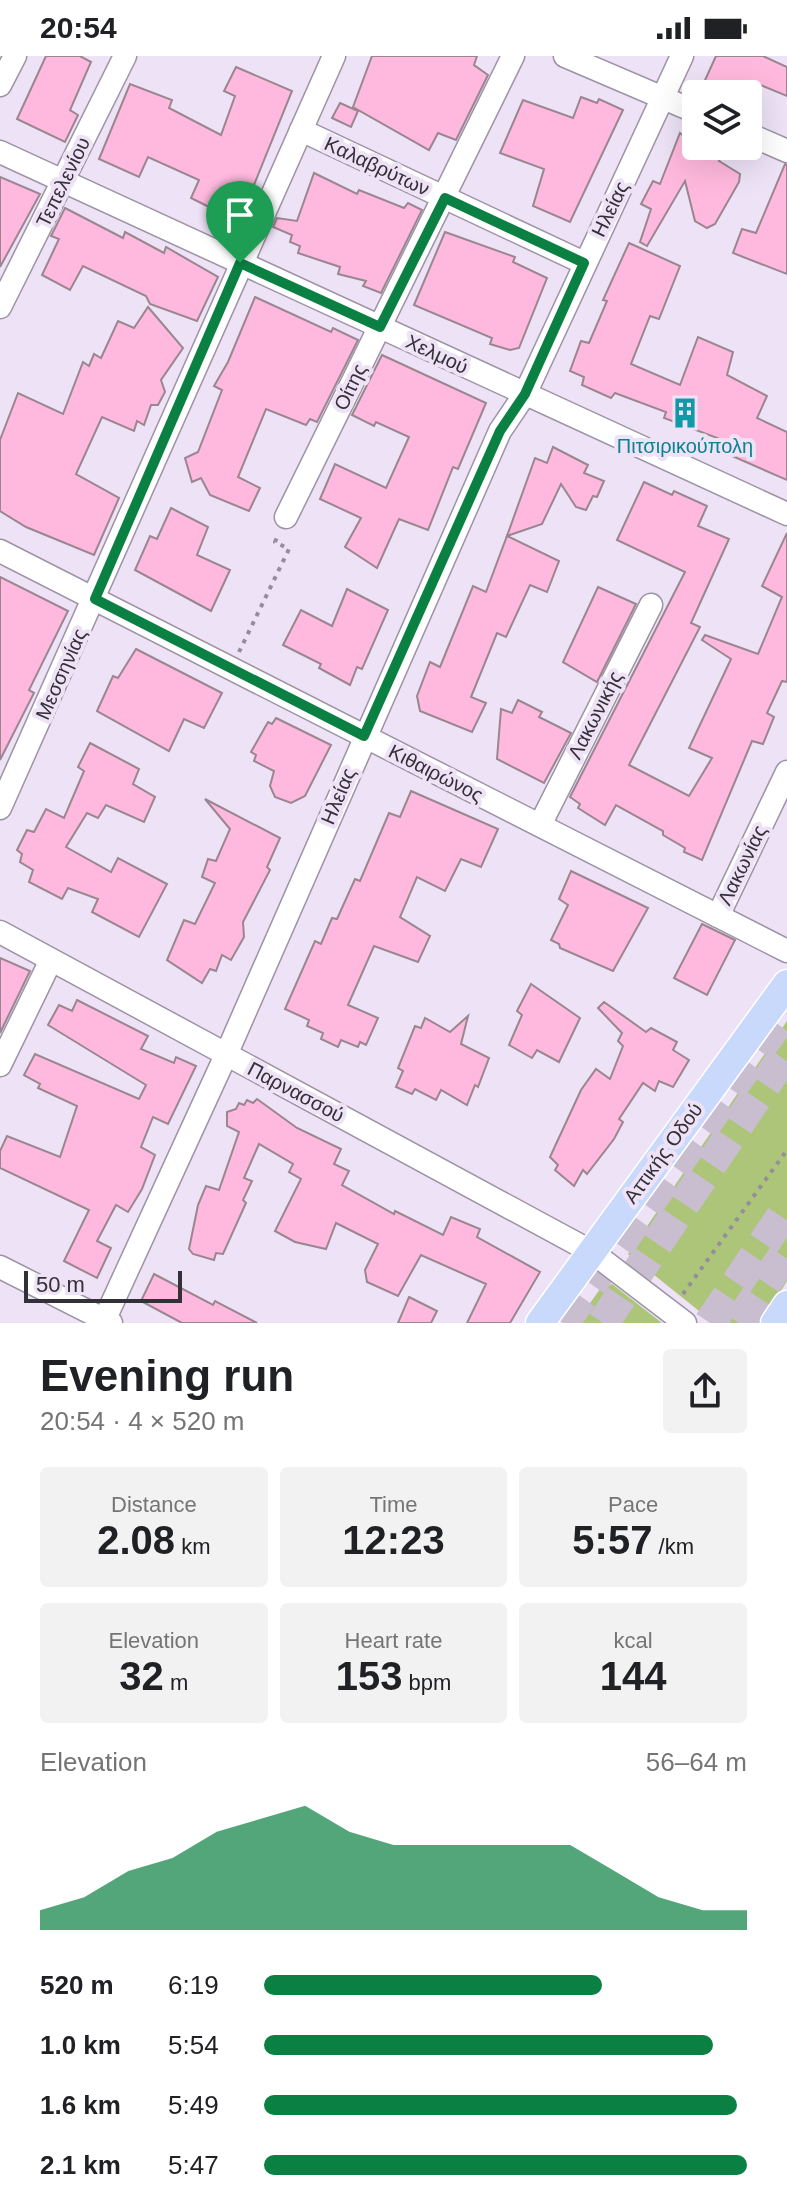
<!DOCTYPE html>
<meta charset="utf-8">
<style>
:root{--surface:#fff;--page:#f2f2f2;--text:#202124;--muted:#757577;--accent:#0b8043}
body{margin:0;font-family:Helvetica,sans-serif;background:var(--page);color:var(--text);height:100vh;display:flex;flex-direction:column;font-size:30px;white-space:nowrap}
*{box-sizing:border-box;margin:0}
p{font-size:26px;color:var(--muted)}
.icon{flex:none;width:44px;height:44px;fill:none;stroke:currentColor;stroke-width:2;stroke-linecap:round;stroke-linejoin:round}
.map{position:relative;height:1267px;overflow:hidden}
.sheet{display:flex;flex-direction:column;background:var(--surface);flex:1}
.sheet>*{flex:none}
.buttons{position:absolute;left:682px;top:24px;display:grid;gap:16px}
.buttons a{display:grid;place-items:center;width:80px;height:80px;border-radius:8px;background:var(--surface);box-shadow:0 8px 32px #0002;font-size:40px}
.scale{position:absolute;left:24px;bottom:20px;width:158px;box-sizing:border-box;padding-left:8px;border:4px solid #343037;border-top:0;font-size:22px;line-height:28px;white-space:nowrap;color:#343037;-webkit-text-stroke:6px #ede2f6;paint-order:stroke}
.pin{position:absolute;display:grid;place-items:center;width:68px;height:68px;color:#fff;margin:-82px -34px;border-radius:50% 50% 50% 0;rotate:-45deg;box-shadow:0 0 8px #0007}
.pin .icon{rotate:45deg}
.round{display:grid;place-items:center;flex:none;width:84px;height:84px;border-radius:8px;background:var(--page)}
.headline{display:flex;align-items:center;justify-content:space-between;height:136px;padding:0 40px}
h1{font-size:44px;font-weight:800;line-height:60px}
.figures{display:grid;grid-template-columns:repeat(3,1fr);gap:12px;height:136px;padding:8px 40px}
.figures div{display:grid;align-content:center;border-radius:8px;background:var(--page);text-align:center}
.figures b{font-size:40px;font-weight:800}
.figures small{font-size:22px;font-weight:400}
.figures p{font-size:22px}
.chart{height:224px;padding:16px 40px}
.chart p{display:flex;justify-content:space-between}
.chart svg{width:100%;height:144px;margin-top:8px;fill:var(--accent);opacity:.7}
ul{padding:0 40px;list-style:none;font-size:26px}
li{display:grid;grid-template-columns:128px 96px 1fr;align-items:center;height:60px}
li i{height:20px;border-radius:10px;background:var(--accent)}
.status{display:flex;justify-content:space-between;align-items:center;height:56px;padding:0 40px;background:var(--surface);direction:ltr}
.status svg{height:22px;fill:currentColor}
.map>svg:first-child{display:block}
</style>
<div class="status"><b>20:54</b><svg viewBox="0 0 49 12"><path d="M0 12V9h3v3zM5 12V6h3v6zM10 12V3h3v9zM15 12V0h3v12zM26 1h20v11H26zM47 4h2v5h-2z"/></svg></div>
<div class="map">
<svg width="787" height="1267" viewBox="0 0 787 1267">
<rect width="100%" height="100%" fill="#ede2f6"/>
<g fill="#adc578">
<polygon points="787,965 787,1225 761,1267 714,1267 628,1198"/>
<polygon points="612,1228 662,1267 576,1267 600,1233"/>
</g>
<g fill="#ffb9de" stroke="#9a8690" stroke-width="2">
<polygon points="46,0 80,0 91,6 70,54 78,59 65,86 17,63"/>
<polygon points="372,0 477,0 474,9 488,19 456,84 438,77 429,94 353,51"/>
<polygon points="716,0 763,0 787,11 787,40 751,25 745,38 713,38 701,33"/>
<polygon points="236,11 292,35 239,166 191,142 199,124 148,101 139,121 99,103 130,28 172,44 169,52 221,79 235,40 224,35"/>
<polygon points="581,41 597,47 599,43 623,54 570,166 533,150 544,113 500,97 523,44 573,62"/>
<polygon points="340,47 358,55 351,71 332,62"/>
<polygon points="680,77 696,90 722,100 719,105 740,118 739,126 715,168 707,172 695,165 685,125 647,190 640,186 651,153 641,148 653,125 660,128"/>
<polygon points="785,108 787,109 787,218 733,197 742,173 756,177"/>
<polygon points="314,117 357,138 359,134 404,152 408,147 422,154 381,237 363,230 366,225 338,218 340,211 298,197 300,190 290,186 292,179 273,171 277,162 297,165"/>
<polygon points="0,121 40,138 0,211"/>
<polygon points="65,152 123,182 125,176 164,197 166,191 218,221 197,265 150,248 146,240 83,210 70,234 42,219 59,183 51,180"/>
<polygon points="445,176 515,201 513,206 547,222 519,292 510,294 490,288 492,282 414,249"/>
<polygon points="629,187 680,210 659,263 650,260 631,308 680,329 698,281 733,296 727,319 767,340 757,362 787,376 787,424 716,393 720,383 664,362 666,356 615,337 611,342 582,329 584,321 570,315 581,285 589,287 607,245 603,244"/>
<polygon points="255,241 331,276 333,272 358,284 317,366 310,363 306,369 266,353 238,421 260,432 249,455 210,439 201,422 192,426 185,402 198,396 222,334 214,330 228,306"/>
<polygon points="148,251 183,292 161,324 165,336 158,349 151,349 144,369 137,365 134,375 102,361 76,418 119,442 94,499 26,471 0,455 0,384 18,337 63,358 83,306 89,310 94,298 101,302 118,265 134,272"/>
<polygon points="382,299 486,347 458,413 453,411 428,474 399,463 377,512 345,491 361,462 320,443 335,408 386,432 409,381 376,366 374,370 352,359"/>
<polygon points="553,391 588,409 584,417 604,425 597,441 593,440 586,454 576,451 561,428 542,468 507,480 535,402 547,407"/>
<polygon points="644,426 672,439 674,435 707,450 698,470 729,483 691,567 700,571 629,709 689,740 712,702 689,692 731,603 702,584 705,579 758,598 782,541 762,530 787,477 787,626 782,625 767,657 774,661 763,688 752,685 702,804 684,796 685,792 663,779 663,775 616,749 605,769 578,752 580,748 570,741 685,516 617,484"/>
<polygon points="171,452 208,471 197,499 230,514 211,555 135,514 150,480 157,483"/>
<polygon points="507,480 559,505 547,536 530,529 506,581 497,577 471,641 486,647 472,676 420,655 417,640 430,606 440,611 473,530 486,536"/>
<polygon points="0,521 68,555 29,634 34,637 0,704"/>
<polygon points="598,531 636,548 597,626 563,606"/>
<polygon points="347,533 388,554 362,613 357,611 350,629 319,612 321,608 283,589 301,554 332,570"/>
<polygon points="136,593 222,637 204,672 184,663 169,695 97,655 113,620 118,622"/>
<polygon points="518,644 542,656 539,661 571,677 544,727 497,703 501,653 512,657"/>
<polygon points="276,662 331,689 305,740 291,747 275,741 270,730 274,715 254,705 256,699 251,696 268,666 272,668"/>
<polygon points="90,687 139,713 133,728 155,741 144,766 106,749 98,762 87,757 66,791 111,816 118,802 167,828 139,881 92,856 98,843 68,832 62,843 29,826 33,814 20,806 22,798 17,794 27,774 34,776 46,753 64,762 84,715 78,711"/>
<polygon points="411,735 498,773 481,811 461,803 445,835 417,821 400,861 430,880 418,906 374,890 348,949 378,962 366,989 360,986 358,991 341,984 338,991 321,983 323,977 307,970 309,964 285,953 315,885 321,888 332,862 337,863 355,823 360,825 389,757 400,761"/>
<polygon points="205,743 280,782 267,811 270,814 243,866 244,881 231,904 222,899 216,915 210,913 202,927 167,904 184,864 195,868 215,827 202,821 208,803 216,805 230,773"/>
<polygon points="571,815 648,852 613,915 560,892 559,888 551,884 568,849 559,843"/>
<polygon points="702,868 735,884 707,939 674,922"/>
<polygon points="0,902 30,915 0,977"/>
<polygon points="531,928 580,962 559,1006 537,994 532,1002 509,989 522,959 517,955"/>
<polygon points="77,944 148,980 141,993 174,1007 176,1001 196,1010 168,1068 153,1061 141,1091 155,1099 142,1133 128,1156 116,1149 97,1185 111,1192 97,1222 64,1205 89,1154 0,1112 0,1095 7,1080 60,1101 77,1050 38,1032 40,1028 24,1019 35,998 139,1043 146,1029 48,969 59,949 72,955"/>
<polygon points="604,946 646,976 651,972 677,986 673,994 689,1004 673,1031 659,1025 655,1035 643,1027 619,1063 623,1066 614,1083 587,1118 583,1114 574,1130 555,1114 558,1109 550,1101 581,1034 596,1013 610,1023 623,990 618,985 622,977 598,952"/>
<polygon points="468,960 461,988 489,1002 478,1031 475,1029 467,1049 441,1034 436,1044 415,1033 412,1038 396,1031 403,1015 398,1012 415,970 421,972 425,962 450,976"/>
<polygon points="257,1043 297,1072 341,1093 334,1108 349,1115 342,1129 394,1158 395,1155 443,1179 451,1161 480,1173 477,1181 540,1216 510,1267 467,1267 486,1228 421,1199 398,1240 367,1226 365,1214 378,1188 336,1167 326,1193 295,1186 275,1175 301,1123 289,1116 293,1108 259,1088 244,1122 252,1125 243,1144 246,1147 223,1198 216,1197 214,1204 193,1198 189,1193 198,1149 206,1130 219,1134 239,1076 227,1070 227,1056 236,1053 239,1047 244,1049 247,1044 253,1047"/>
<polygon points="154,1218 213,1249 215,1245 257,1267 182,1267 141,1245"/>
<polygon points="409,1241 437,1255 431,1267 398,1267"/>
</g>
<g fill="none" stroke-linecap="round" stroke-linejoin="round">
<g stroke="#c8bed0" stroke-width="32" stroke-dasharray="32 16" stroke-linecap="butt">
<polyline points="563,1267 787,954"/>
<polyline points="603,1267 787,996"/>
<polyline points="710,1267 787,1153"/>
<polyline points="739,1267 787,1195"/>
</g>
<g stroke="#9d93a5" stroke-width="25">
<g id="minor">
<polyline points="565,0 696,56"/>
<polyline points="0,29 15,0"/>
<polyline points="301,74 584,207"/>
<polyline points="748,78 787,95"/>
<polyline points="0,96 787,458"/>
<polyline points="0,251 125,0"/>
<polyline points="286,461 513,0"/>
<polyline points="0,495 787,895"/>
<polyline points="0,752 334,0"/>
<polyline points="540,769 651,549"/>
<polyline points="718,860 787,716"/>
<polyline points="0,876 592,1196 685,1267"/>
<polyline points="0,1009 51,904"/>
<polyline points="0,1211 111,1267"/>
<polyline points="103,1267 226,999 500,375 525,338 682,0"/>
</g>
</g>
<g stroke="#fff" stroke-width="31">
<g id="major">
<polyline points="540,1267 787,928"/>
<polyline points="775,1267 787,1249"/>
</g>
</g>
<g stroke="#948d9b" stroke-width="4" stroke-dasharray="4 6" stroke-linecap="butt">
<polyline points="239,596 289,493 275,486 279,477"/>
<polyline points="683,1238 787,1094"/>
</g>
<use href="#minor" stroke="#fff" stroke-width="22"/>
<use href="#major" stroke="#c9d9fb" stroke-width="28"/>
</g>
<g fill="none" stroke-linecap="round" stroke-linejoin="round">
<g stroke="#fff" stroke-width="16">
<polygon id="route" points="445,142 584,207 525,338 500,375 364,680 95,543 240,207 380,271"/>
</g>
<use href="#route" stroke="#0b8043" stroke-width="10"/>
</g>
<defs>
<g id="building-bare" transform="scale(2.4)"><path d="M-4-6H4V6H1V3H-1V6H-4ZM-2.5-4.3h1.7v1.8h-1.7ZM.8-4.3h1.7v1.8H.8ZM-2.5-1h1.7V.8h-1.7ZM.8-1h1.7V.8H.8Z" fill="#0f9aa8" stroke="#ede2f6" stroke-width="2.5" paint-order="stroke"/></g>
</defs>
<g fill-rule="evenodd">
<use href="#building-bare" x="685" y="357"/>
</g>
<g text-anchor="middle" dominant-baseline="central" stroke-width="8" stroke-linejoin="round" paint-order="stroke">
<g font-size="20" fill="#343037" stroke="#ede2f6">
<text transform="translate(377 110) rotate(25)">Καλαβρύτων</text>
<text transform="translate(63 126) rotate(-64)">Τεπελενίου</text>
<text transform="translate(610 153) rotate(-64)">Ηλείας</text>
<text transform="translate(437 298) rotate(25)">Χελμού</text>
<text transform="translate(350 331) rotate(-64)">Οίτης</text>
<text transform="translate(61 618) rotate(-66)">Μεσσηνίας</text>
<text transform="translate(595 659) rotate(-63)">Λακωνικής</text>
<text transform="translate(436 717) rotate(27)">Κιθαιρώνος</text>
<text transform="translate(338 740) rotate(-67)">Ηλείας</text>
<text transform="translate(742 809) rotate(-64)">Λακωνίας</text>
<text transform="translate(296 1036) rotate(28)">Παρνασσού</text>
<text transform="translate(663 1097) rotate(-54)">Αττικής Οδού</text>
</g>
<g font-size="20" fill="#0d838f" stroke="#ede2f6">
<text x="685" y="390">Πιτσιρικούπολη</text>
</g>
</g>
</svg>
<div class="buttons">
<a><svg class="icon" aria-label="layers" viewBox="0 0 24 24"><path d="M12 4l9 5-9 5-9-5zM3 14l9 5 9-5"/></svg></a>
</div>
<div class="scale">50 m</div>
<div class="pin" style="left:240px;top:207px;background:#1e9e55"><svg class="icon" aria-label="arrive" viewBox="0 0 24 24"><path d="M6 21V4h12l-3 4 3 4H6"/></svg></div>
</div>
<section class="sheet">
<div class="headline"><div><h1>Evening run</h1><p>20:54 · 4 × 520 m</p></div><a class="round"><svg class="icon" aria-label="share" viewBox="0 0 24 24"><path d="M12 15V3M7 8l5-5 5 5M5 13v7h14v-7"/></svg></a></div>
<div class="figures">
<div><p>Distance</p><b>2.08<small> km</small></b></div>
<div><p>Time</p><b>12:23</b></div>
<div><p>Pace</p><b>5:57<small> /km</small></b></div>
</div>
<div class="figures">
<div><p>Elevation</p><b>32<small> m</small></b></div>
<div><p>Heart rate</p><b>153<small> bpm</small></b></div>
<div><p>kcal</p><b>144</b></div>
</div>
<div class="chart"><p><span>Elevation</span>56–64 m</p>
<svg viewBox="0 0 160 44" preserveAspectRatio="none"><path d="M0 44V38L10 34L20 26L30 22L40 14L50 10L60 6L70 14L80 18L90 18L100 18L110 18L120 18L130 26L140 34L150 38L160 38V44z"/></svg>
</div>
<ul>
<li><b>520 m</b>6:19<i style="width:70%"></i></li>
<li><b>1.0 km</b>5:54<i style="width:93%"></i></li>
<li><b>1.6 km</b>5:49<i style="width:98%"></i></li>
<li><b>2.1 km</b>5:47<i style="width:100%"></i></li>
</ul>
</section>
